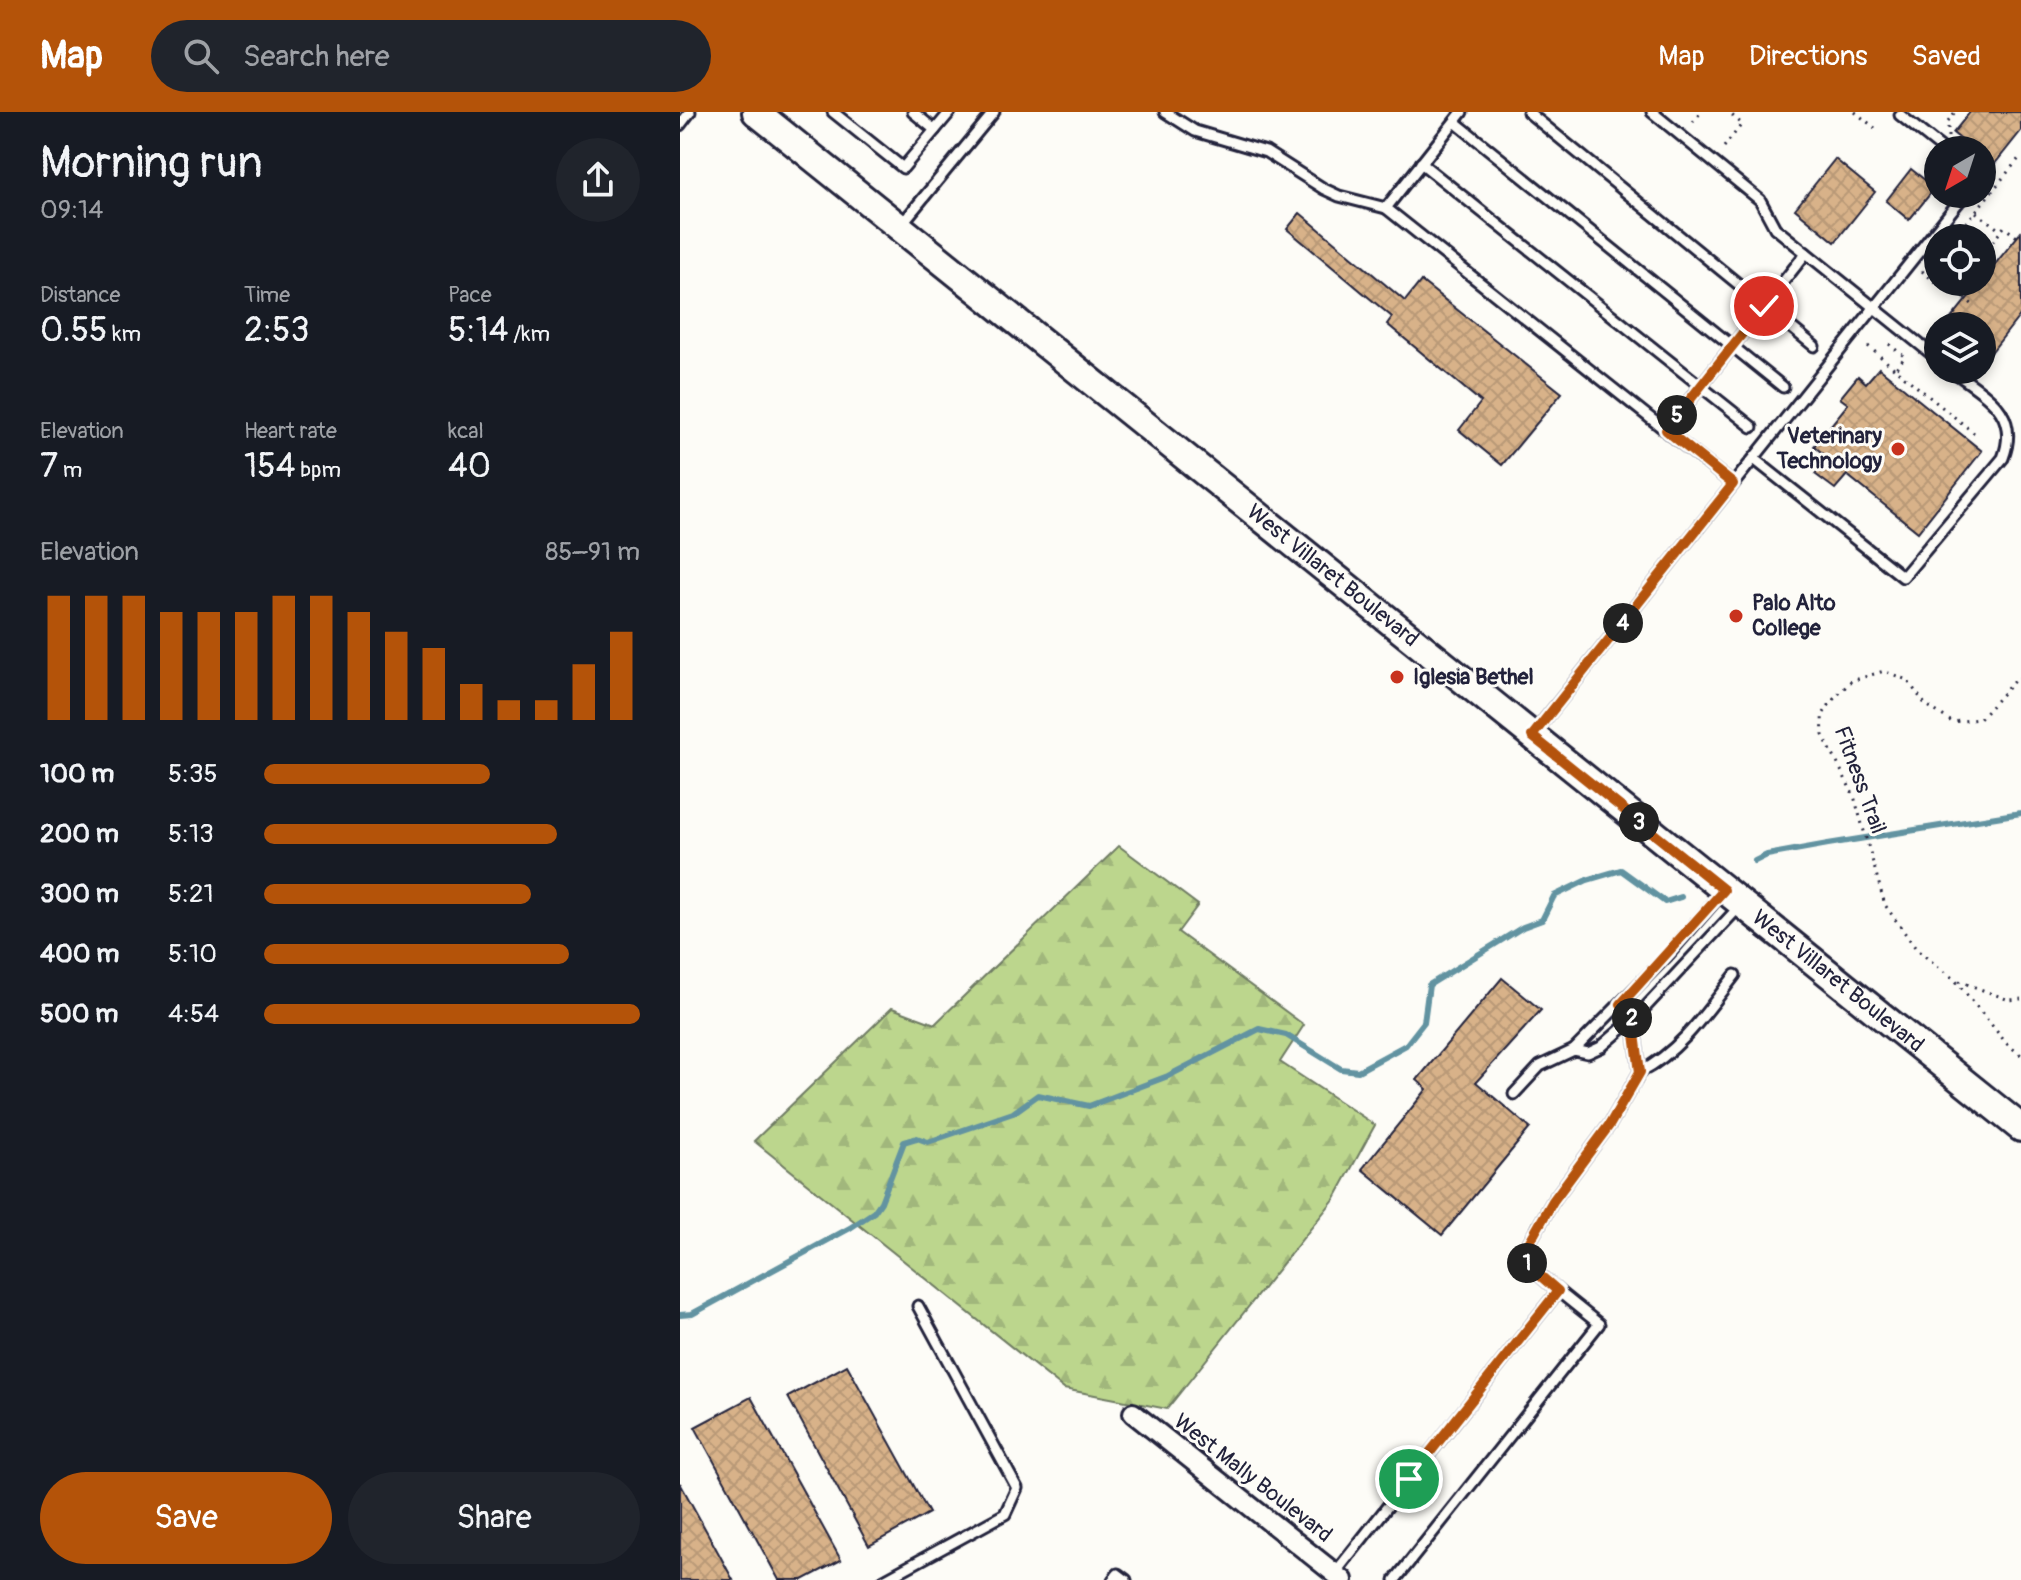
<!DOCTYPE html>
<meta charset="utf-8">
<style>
:root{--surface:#171b24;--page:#20242c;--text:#f1f3f6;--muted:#9ea1a6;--accent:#b45309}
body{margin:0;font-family:Pangolin,sans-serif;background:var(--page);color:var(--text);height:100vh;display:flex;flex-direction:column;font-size:30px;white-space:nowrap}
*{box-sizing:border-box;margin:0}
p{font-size:26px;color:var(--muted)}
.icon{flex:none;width:44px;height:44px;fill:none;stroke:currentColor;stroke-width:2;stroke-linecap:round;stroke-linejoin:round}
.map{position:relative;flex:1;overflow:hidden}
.details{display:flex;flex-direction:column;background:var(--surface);width:680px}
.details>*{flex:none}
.needle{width:52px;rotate:219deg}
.fabs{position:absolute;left:1244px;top:24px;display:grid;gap:16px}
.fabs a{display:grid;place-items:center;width:72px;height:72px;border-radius:50%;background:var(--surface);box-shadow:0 4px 12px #0003;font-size:40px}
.pin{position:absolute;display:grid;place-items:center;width:68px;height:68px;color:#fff;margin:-34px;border:4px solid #fff;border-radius:50%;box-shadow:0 2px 8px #0007}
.km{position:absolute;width:40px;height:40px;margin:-20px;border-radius:50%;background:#222;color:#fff;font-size:22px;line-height:40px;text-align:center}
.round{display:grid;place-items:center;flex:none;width:84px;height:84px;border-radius:42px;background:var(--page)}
.head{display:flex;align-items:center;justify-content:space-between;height:136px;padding:0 40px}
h1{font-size:44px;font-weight:600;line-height:60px}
.metrics{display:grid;grid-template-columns:repeat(3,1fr);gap:12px;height:136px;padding:8px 40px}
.metrics div{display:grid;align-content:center}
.metrics b{font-size:34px;font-weight:600}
.metrics small{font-size:22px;font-weight:400}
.metrics p{font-size:22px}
.chart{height:224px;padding:16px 40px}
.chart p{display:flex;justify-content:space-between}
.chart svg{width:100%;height:144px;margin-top:8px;stroke:var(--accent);stroke-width:6}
.action{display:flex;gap:16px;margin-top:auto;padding:16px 40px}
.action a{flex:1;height:92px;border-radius:48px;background:var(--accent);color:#fff;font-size:32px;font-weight:600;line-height:92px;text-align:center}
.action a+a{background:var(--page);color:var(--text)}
ul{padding:0 40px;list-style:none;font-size:26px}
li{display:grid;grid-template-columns:128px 96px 1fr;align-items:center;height:60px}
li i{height:20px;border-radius:10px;background:var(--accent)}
header{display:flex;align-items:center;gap:48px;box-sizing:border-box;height:112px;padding:0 40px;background:var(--accent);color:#fff}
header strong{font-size:38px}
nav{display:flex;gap:44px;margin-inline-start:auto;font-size:28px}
.search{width:560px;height:72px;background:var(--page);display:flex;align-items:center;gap:20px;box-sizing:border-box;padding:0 28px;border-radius:44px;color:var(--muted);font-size:30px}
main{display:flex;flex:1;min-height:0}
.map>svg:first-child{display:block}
</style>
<header>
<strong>Map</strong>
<div class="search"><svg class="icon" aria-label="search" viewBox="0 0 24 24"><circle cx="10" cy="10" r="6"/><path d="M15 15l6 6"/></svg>Search here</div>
<nav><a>Map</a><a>Directions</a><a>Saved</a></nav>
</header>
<main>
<section class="details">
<div class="head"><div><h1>Morning run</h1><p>09:14</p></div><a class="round"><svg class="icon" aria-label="share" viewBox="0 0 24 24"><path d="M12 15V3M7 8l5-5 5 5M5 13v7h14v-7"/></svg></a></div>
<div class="metrics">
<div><p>Distance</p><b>0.55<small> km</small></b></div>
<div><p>Time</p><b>2:53</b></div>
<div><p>Pace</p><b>5:14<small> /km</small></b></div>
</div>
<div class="metrics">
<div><p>Elevation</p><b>7<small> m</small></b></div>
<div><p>Heart rate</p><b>154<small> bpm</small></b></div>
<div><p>kcal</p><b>40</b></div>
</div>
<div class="chart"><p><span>Elevation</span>85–91 m</p>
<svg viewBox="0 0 160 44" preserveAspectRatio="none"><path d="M5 44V6M15 44V6M25 44V6M35 44V11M45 44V11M55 44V11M65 44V6M75 44V6M85 44V11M95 44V17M105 44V22M115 44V33M125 44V38M135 44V38M145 44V27M155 44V17"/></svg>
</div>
<ul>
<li><b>100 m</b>5:35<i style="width:60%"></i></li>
<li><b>200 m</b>5:13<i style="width:78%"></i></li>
<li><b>300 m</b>5:21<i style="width:71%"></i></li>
<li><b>400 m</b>5:10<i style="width:81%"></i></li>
<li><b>500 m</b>4:54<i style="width:100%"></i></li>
</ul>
<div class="action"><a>Save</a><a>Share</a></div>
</section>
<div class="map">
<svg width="1341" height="1468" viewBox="0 0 1341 1468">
<defs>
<pattern id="forest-firs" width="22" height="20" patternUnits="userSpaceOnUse" patternTransform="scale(2)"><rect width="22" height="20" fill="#bcd68d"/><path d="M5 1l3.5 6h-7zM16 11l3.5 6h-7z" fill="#a1b77b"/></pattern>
<pattern id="building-cross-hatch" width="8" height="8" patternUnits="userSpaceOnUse" patternTransform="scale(2)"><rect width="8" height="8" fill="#d8b289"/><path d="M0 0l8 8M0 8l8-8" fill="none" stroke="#b99977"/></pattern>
</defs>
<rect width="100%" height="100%" fill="#fdfcf7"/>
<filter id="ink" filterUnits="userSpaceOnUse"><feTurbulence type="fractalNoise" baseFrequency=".0125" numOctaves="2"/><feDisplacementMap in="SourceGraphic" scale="16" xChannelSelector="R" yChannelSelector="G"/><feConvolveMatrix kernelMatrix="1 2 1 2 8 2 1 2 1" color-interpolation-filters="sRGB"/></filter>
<g filter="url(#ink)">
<polygon fill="url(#forest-firs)" stroke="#6f7c64" stroke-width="2" points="439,734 518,793 498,820 624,913 600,950 695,1013 655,1086 487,1297 384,1277 74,1029 212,896 255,912"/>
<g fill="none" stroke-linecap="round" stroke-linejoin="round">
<g stroke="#6293a1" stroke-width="6">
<polyline points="1075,749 1087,743 1148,732 1341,701"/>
<polyline points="0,1203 12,1202 170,1116 194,1100 201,1090 224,1030 237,1026 248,1030 333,1001 358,983 409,994 488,964 579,917 606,923 661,957 678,959 726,933 744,910 749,873 843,815 862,808 874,784 907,768 941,758 985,790 1001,785"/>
</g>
</g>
<g fill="url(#building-cross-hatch)" stroke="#22223b" stroke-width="2">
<polygon points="1290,0 1341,0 1341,19 1313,54 1302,45 1302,38 1294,38 1273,21"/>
<polygon points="1155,47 1195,80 1155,130 1115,97"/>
<polygon points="1231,57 1255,76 1229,108 1206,89"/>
<polygon points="620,101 725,189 741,169 882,281 822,353 779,318 801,290 707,212 712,205 607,117"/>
<polygon points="1341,120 1341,202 1302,252 1302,214 1265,214"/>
<polygon points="1199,256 1302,339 1238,420 1167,363 1155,377 1135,362 1148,346 1134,334 1168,292 1160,286 1178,264 1186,271"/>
<polygon points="822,866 861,898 796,970 850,1016 762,1123 682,1057 747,977 737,968"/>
<polygon points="167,1253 249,1401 189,1434 108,1285"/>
<polygon points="71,1285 161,1448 123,1468 99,1468 15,1315"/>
<polygon points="0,1371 39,1442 53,1468 0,1468"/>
</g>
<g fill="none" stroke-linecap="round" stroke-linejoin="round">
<g stroke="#22223b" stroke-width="15">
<g id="lane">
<polyline points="153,0 223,56 270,0"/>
<polyline points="233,0 255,18"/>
<polyline points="485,0 515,19 586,40 644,77 659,84 706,96 1053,372"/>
<polyline points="848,0 1134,234"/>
<polyline points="972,0 1080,88 1095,116 1258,247"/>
<polyline points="1220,3 1264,38"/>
<polyline points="775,10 1103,275"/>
<polyline points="0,13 10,0"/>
<polyline points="741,51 1072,315"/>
<polyline points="706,96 782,0"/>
<polyline points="221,113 314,0"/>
<polyline points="986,318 1126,141"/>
<path d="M1074 347 1223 465 1323 346C1341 299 1304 283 1272 258"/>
<polyline points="855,620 1285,82"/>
<polyline points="894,938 987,844 1042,781"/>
<path d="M960 960C1001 939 1027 899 1055 863"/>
<polyline points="834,982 860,954 894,938 908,941 921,935 960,901 1059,795"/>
<polyline points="655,1461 878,1179 849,1154 842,1143 873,1089 930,1012 960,960 953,907 941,892"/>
<polyline points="204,1468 325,1402 337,1376 238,1194"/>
<polyline points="433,1468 438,1462 446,1468"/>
<polyline points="715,1468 919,1212 878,1179"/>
</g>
</g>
<g stroke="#22223b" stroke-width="24">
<polyline id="street" points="453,1301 663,1468"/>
</g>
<g stroke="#22223b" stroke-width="32">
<g id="secondary">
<path id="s1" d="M76 0 1341 1016"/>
</g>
</g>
<g stroke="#22223b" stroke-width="3" stroke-dasharray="2 6" stroke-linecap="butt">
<polyline points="1175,0 1195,16"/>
<polyline points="1013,10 1021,0"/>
<polyline points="1268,25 1268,9 1275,0"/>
<polyline points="1044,35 1062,12 1048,0"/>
<polyline points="1296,100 1321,119"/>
<polyline points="1281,117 1341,44"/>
<polyline points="1281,117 1293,126"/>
<polyline points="1302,133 1307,137 1324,115 1341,128"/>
<polyline points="1242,159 1270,182 1273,177 1293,193"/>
<polyline points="1209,232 1225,245 1215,257 1294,321"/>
<polyline points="1188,234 1215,257"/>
<polyline points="1341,567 1334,569 1300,607 1272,610 1245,592 1227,568 1204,559 1171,569 1151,590 1142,604 1143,623 1174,684 1205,793 1237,838 1275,868 1327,932 1341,943"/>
<polyline points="1279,869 1329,888 1341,887"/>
</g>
<use href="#lane" stroke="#fdfcf7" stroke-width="9"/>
<use href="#street" stroke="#fdfcf7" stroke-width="18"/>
<use href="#secondary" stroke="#fdfcf7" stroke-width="26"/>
</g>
</g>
<g fill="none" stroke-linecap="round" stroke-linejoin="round" filter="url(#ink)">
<g stroke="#fff" stroke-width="16">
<polyline id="route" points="729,1367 878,1179 849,1154 842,1143 873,1089 930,1012 960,960 953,907 941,892 1044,778 852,624 1053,372 986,318 1084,194"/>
</g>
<use href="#route" stroke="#b45309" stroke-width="10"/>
</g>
<g fill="#c8321e" stroke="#fdfcf7" stroke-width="3">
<circle cx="1218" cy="337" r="8"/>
<circle cx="1056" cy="504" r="8"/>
<circle cx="717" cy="565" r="8"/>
</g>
<g text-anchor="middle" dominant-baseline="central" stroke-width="6" stroke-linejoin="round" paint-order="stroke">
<g font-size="22" font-weight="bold" fill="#22223b" stroke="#fdfcf7" text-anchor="start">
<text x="1202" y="324" text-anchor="end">Veterinary<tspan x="1202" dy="25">Technology</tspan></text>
<text x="1072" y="491">Palo Alto<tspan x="1072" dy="25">College</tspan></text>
<text x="733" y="565">Iglesia Bethel</text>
</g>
<g font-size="22" fill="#22223b" stroke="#fdfcf7">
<text stroke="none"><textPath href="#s1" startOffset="740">West Villaret Boulevard</textPath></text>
<text transform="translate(1180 668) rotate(70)">Fitness Trail</text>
<text stroke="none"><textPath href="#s1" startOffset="1388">West Villaret Boulevard</textPath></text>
<text transform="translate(573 1366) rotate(38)">West Mally Boulevard</text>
</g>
</g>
</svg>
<div class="fabs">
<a><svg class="needle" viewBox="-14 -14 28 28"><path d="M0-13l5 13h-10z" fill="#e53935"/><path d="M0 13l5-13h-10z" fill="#9ea1a6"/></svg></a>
<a><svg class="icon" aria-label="locate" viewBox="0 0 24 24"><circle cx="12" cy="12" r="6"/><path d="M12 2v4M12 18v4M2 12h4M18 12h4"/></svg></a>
<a><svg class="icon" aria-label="layers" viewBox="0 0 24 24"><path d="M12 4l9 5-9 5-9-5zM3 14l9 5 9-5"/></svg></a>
</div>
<div class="pin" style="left:729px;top:1367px;background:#1e9e55"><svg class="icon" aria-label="arrive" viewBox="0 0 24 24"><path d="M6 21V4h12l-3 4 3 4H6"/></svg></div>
<div class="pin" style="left:1084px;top:194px;background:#d93025"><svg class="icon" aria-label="check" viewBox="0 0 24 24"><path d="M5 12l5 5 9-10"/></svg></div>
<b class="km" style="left:847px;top:1151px">1</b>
<b class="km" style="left:952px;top:906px">2</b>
<b class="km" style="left:959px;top:710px">3</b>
<b class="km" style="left:943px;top:511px">4</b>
<b class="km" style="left:997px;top:303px">5</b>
</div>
</main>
